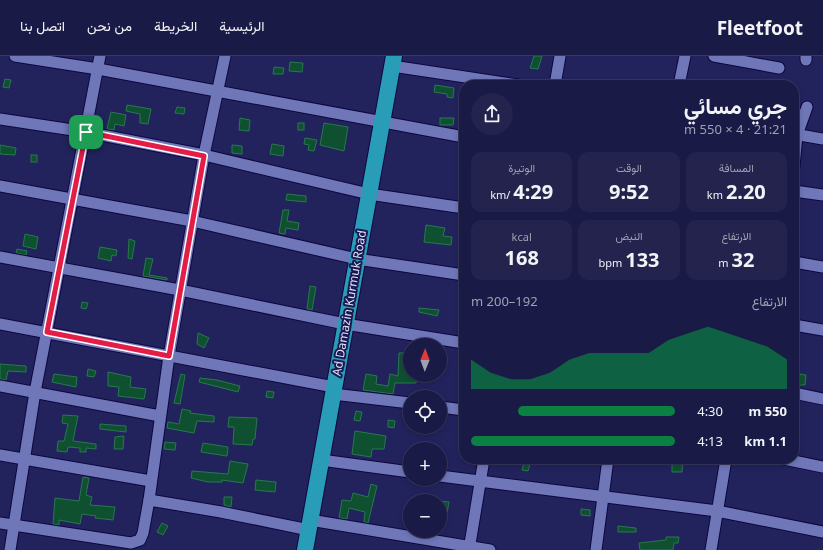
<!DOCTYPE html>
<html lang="ar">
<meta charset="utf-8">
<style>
:root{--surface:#1a1a46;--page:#23234d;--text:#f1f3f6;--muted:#9fa1b3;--line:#38385f;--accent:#0b8043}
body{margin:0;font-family:"Noto Sans",Vazirmatn,sans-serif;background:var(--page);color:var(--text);direction:rtl;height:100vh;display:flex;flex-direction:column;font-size:15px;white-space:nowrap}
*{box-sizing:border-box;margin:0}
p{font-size:13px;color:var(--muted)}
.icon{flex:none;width:22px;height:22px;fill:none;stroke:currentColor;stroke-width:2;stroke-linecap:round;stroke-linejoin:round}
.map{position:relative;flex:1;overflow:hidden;direction:ltr}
.panel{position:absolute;left:459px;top:24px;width:340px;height:384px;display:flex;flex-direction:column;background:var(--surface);border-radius:16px;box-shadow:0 2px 6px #0003,0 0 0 1px var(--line);direction:rtl}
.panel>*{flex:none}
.needle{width:26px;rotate:1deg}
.fabs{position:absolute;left:403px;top:282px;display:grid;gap:8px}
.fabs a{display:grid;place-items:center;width:44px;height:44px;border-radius:50%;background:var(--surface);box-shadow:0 2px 6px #0003,0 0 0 1px var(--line);font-size:20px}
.pin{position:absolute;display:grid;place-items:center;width:34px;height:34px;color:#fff;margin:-17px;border-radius:8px;box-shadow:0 2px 6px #0006}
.round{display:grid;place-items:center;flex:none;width:42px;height:42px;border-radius:21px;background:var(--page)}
.overview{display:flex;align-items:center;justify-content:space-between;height:68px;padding:0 12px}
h1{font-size:22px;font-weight:700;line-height:30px}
.metrics{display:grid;grid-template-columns:repeat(3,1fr);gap:6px;height:68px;padding:4px 12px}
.metrics div{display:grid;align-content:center;border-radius:10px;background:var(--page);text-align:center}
.metrics b{font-size:20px;font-weight:700}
.metrics small{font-size:11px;font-weight:400}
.metrics p{font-size:11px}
.chart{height:112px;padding:8px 12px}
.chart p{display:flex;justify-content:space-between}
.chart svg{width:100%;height:72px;margin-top:4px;fill:var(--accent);opacity:.7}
ul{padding:0 12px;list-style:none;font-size:13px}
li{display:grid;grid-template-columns:64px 48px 1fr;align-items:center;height:30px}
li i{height:10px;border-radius:5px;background:var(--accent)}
header{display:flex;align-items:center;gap:24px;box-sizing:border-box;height:56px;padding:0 20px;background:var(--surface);border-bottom:1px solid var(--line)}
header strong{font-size:19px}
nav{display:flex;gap:22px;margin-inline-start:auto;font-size:14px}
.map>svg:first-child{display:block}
</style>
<header>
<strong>Fleetfoot</strong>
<nav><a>الرئيسية</a><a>الخريطة</a><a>من نحن</a><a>اتصل بنا</a></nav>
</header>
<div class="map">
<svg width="823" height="494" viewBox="0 0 823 494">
<rect width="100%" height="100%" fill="#22235d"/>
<g fill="#0f5031" stroke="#27784f">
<polygon points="534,0 542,0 538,13 530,12"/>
<polygon points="290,6 303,7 302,16 289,15"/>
<polygon points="274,11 284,12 283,18 273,18"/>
<polygon points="5,23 11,24 9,32 3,31"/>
<polygon points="435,29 454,32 453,42 447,41 447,38 434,36"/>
<polygon points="127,49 151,53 148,68 140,67 140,58 126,55"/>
<polygon points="177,51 185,52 184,58 175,57"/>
<polygon points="111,56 126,59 124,70 115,68 114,74 107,73"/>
<polygon points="240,62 250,64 249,75 239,74"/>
<polygon points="440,62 454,62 453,69 440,69"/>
<rect x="298" y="67" width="6" height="7"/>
<polygon points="324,67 348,71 344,95 320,89"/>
<polygon points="305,82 317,84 314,95 308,94 309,89 304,88"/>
<polygon points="272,88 284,90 283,100 270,98"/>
<polygon points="0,89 16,92 15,99 0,98"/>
<polygon points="232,89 242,90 242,98 232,97"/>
<rect x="31" y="99" width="6" height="7"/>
<polygon points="287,138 306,140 306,146 286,144"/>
<polygon points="283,154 289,154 287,165 299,167 298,174 286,172 285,178 279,177"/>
<polygon points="426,169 445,172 443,180 452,181 451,189 424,186"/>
<polygon points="25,178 38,181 36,193 23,190"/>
<polygon points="129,183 135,185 132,203 128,202"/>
<polygon points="100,191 117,194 116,200 112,199 111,205 98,202"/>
<polygon points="17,193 27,195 26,199 16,197"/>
<polygon points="146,202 153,203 149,219 167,222 167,224 143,220"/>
<polygon points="310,230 316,231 312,254 307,253"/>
<polygon points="82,246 88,247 86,253 81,252"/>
<polygon points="419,252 439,254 437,260 419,256"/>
<polygon points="198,277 209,282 204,292 197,288"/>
<polygon points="399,297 407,297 406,307 410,308 410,319 417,319 416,327 395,327 393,338 363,334 366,318 377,320 376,328 388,330 390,318 398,320"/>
<polygon points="0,308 26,310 26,316 8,315 6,324 0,323"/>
<polygon points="88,313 96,315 94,321 87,320"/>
<polygon points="108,316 131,321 130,331 146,333 144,343 118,340 119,331 108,330"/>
<polygon points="54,318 77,321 76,331 52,326"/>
<polygon points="181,318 185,319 180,348 174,347"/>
<polygon points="800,318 806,319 805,329 799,329"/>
<polygon points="200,322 217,324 240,330 238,336 199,326"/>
<polygon points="267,335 274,336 273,342 266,341"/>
<polygon points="182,353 191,355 190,357 214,360 214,366 197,365 194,377 167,372 168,366 179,368"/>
<polygon points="356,355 362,356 360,365 354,364"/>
<polygon points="63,359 78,360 73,385 96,388 96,393 86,392 86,396 80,396 80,392 68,391 67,396 57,395 58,385 64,385 68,368 62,367"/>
<polygon points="229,361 257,362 255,383 253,383 252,389 233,388 234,371 228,371"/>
<polygon points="388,364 395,365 394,372 388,371"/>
<polygon points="100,368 126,370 126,376 100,373"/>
<polygon points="355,375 386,380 384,393 372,393 371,401 352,398"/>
<polygon points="124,380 123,393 114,393 115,381"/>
<polygon points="165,386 176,387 175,394 164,393"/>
<polygon points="203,387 228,391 227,400 201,396"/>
<polygon points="672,403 683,403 682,416 672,416"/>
<polygon points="230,405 248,408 243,427 222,424 222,426 208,426 191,422 192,415 228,418"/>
<polygon points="524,407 530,408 528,415 522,414"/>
<polygon points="83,421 89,422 86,439 92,441 90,449 115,451 113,464 95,462 96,460 82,458 80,468 59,464 59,469 53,468 55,442 79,445"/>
<polygon points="256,424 276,426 275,436 255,434"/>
<polygon points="371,428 377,430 368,467 364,466 365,456 349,452 347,463 339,462 342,444 351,445 353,437 368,441"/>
<polygon points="224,441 232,441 231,451 224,449"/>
<polygon points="440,445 449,446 447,457 440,455"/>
<polygon points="581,453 590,454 590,460 581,459"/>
<polygon points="162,467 168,470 163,479 157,476"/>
<polygon points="618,470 636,472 636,476 618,476"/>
<polygon points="666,481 679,481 678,487 674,487 673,494 640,494 639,487 666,484"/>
</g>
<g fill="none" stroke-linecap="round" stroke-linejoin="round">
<g stroke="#0e0640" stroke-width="13">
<g id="minor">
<polyline points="15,0 98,13 464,81"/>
<polyline points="714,0 779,12"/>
<polyline points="806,4 806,0"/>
<polyline points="392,10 518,29"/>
<polyline points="555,29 560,0"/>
<polyline points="679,29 685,0"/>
<polyline points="0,63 86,76 204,99 369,138 464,152"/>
<polyline points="794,78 823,83"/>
<polyline points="794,110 797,79 807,51"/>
<polyline points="0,130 192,165 357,203 464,219"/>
<polyline points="794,135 823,139"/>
<polyline points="0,201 180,234 345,268 464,287"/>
<polyline points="794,206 823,211"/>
<polyline points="0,268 334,331"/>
<polyline points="794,269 823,274"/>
<polyline points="0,330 160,360"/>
<polyline points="794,337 823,343"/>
<polyline points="333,338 410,347"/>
<polyline points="440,351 464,354"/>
<polyline points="0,399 151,425"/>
<polyline points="784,403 823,411"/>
<polyline points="321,404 410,416"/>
<polyline points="440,420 717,455 823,476"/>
<polyline points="149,444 169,300 204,99 225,0"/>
<polyline points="310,464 490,494"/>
<polyline points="0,467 131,487 140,484 143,477 149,444 221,456 309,474"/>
<polyline points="10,494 35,336 100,0"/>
<polyline points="469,494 484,403"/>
<polyline points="596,494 608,403"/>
<polyline points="711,494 726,403"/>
</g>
</g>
<g stroke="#0e0640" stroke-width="18">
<polyline id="highway" points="305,494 394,0"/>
</g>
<use href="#minor" stroke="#6f77b9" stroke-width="11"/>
<use href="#highway" stroke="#299cb7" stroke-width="16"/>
</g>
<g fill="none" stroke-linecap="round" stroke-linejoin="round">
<g stroke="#fff" stroke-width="8">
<polygon id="route" points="86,76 204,100 169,300 47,276"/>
</g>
<use href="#route" stroke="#e11d48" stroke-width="5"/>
</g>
<g text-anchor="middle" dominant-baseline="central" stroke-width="4" stroke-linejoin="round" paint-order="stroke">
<g font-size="12" fill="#dee2f9" stroke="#191851">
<text transform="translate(349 247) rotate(-80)">Ad Damazin Kurmuk Road</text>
</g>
</g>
</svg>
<div class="fabs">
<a><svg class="needle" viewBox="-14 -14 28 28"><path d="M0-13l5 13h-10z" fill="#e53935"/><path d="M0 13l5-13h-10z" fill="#9fa1b3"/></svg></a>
<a><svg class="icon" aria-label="locate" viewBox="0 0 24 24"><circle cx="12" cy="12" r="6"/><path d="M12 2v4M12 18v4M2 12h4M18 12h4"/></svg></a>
<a>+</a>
<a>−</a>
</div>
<div class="pin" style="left:86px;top:76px;background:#1e9e55"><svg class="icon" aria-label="arrive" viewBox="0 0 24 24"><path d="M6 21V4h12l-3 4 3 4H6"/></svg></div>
<section class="panel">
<div class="overview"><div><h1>جري مسائي</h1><p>21:21 · 4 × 550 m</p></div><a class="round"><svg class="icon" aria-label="share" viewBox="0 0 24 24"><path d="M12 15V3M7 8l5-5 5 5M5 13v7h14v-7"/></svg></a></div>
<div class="metrics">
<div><p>المسافة</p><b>2.20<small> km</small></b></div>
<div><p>الوقت</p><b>9:52</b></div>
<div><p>الوتيرة</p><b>4:29<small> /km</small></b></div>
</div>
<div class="metrics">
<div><p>الارتفاع</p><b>32<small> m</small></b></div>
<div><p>النبض</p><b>133<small> bpm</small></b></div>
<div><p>kcal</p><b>168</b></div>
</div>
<div class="chart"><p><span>الارتفاع</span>192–200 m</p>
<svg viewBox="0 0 160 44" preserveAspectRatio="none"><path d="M0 44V26L10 34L20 38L30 38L40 34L50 26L60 22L70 22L80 22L90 22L100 14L110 10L120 6L130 10L140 14L150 18L160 26V44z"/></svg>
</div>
<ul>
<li><b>550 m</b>4:30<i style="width:77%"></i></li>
<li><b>1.1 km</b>4:13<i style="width:100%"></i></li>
</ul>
</section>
</div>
